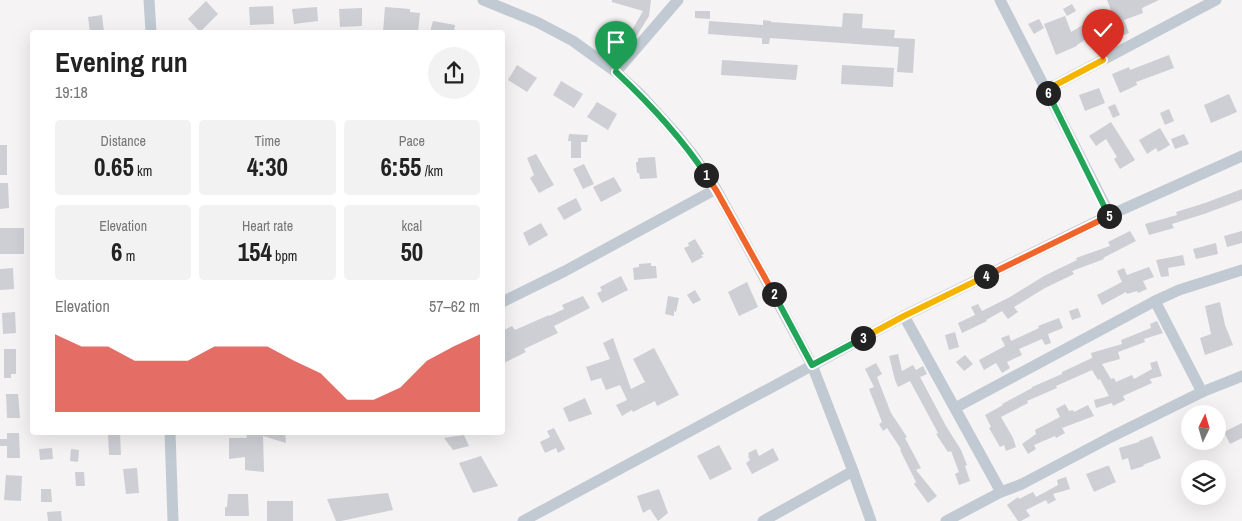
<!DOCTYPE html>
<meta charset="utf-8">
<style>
:root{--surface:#fff;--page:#f2f2f2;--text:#222;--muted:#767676;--accent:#d93025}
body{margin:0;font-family:"Archivo Narrow",sans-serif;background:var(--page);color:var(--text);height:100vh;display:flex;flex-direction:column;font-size:19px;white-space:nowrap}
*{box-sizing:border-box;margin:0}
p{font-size:16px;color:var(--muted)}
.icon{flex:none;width:28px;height:28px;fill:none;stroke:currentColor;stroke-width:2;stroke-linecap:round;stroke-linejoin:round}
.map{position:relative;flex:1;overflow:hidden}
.sheet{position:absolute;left:30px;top:30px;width:475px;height:405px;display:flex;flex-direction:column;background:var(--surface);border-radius:5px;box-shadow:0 5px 20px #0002}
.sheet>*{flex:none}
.needle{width:32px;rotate:5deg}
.buttons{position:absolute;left:1181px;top:405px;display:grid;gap:10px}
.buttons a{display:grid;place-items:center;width:45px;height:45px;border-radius:50%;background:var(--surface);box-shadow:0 5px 20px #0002;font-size:25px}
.pin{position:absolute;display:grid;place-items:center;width:42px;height:42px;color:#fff;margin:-51px -21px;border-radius:50% 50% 50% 0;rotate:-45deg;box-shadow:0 0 5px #0007}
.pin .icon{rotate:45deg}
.km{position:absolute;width:25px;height:25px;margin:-12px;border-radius:50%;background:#222;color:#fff;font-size:14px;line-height:25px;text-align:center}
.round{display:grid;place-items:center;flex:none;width:52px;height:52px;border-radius:26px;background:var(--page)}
.headline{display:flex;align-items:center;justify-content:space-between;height:85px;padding:0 25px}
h1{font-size:28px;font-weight:700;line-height:38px}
.stats{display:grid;grid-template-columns:repeat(3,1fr);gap:8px;height:85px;padding:5px 25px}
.stats div{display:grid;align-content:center;border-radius:5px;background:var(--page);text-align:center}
.stats b{font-size:25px;font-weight:700}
.stats small{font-size:14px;font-weight:400}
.stats p{font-size:14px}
.chart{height:140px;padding:10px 25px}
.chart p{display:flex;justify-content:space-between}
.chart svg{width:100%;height:90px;margin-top:5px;fill:var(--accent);opacity:.7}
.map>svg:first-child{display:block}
</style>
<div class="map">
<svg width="1242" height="521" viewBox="0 0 1242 521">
<rect width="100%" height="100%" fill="#f5f3f3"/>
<g fill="#cdcfd5">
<polygon points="612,0 651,0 649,16 634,40 628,37 643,11 612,2"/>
<polygon points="1107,0 1159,0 1142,8 1143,13 1124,20 1129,33 1121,36"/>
<polygon points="206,1 218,14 200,32 188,19"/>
<polygon points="1072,4 1076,11 1067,16 1063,9"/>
<polygon points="273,6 274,24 250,25 249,7"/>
<polygon points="317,7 318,21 294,24 292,9"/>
<polygon points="385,7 410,9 410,12 420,13 418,32 383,32"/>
<polygon points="362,8 362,26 340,27 339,9"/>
<polygon points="695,11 710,11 710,19 695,18"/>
<polygon points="843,13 863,14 862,28 895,30 894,38 915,39 913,73 897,72 899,47 770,38 769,44 762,44 762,38 708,34 709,21 763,25 763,20 771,21 771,22 842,27"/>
<polygon points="102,15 104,32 90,32 88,17"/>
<polygon points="1065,16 1071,32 1098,16 1105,27 1077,45 1077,46 1056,55 1044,24"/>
<polygon points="1039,19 1044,28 1034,34 1028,24"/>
<polygon points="433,21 455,25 454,32 430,32"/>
<polygon points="1169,55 1174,68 1136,82 1137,85 1120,93 1112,74 1129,67 1130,70"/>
<polygon points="722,60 798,65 796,80 721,75"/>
<polygon points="517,65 537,78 527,92 508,80"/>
<polygon points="842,65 894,68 893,87 841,84"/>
<polygon points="561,81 583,94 574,108 553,95"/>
<polygon points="1099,88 1105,103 1085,111 1079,95"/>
<polygon points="1229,94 1237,112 1211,123 1204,105"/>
<polygon points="597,102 617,114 608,130 587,117"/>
<polygon points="1115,104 1120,115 1113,118 1108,107"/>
<polygon points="1169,109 1174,121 1165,125 1160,113"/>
<polygon points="1111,122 1135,160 1120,169 1114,159 1117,157 1106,139 1096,146 1089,136"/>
<polygon points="1160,128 1170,145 1158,152 1156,148 1147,154 1139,140"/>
<polygon points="569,134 588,135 587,142 581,142 581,158 571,158 571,141 568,141"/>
<polygon points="1184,134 1189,144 1175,149 1171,139"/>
<rect x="0" y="145" width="7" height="30"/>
<polygon points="536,154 554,185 539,193 530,178 534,175 527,158"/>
<polygon points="655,157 657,178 640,179 639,173 637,173 636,162 638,162 638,158"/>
<polygon points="584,164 594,184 583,189 573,169"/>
<polygon points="614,177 622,191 601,202 593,187"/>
<polygon points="0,183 8,183 9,208 0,209"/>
<polygon points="1242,189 1242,200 1204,214 1172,224 1174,228 1149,235 1145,224 1177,215 1176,212 1205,203"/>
<polygon points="576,198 582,210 564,220 557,208"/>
<polygon points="541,223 548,235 529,246 523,233"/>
<rect x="0" y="228" width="24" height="26"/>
<polygon points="1130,231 1136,241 1103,258 1104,259 1072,271 1074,274 1045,288 1014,307 1018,312 1008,319 1002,311 986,320 987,321 962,333 958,323 975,315 971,307 978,304 982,311 1010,297 1044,276 1077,260 1076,258 1110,246 1108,242"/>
<polygon points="1242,231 1242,243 1227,247 1224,236"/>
<polygon points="695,239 704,254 701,255 703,257 692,263 684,248 689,246 688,243"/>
<polygon points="1216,243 1218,254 1196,259 1193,249"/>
<polygon points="1183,255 1185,265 1168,268 1169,276 1161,277 1156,260"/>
<polygon points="651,263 651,266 656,266 657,278 634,280 633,268 639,267 639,264"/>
<polygon points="1149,267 1154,277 1143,281 1147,289 1138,293 1137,291 1127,294 1126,292 1102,305 1097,295 1122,282 1117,271 1124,268 1127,275"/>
<polygon points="13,268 14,289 0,290 0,269"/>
<polygon points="621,276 628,290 602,303 597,293 602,291 600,287"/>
<polygon points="747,282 758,307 739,316 728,292"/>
<polygon points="695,290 701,300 693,304 687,295"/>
<polygon points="583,296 590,308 554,326 558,333 524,349 526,352 502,364 502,331 512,326 515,330 549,315 549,316 564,309 562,305"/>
<polygon points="668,296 679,298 676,312 674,311 674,316 665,314"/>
<polygon points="1220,302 1225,325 1233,345 1205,355 1200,338 1211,334 1205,306"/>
<polygon points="1078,308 1081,317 1072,320 1069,311"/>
<polygon points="15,312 16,333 3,334 2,313"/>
<polygon points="1059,318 1063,328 1048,334 1051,343 1045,345 1042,339 1019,349 1022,355 1007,362 1010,368 1002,373 996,363 984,370 979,360 1005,346 1001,338 1009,335 1011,341 1039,328 1038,326"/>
<polygon points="1157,321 1163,333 1144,339 1145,342 1118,352 1120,359 1102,364 1111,379 1114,378 1116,382 1132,375 1134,379 1152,369 1150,363 1157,361 1162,376 1150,379 1152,383 1123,396 1125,400 1113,406 1112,403 1096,408 1094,400 1109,396 1100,379 1098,380 1092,370 1056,386 1057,388 1027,401 1028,403 1001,417 1013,438 1016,447 1006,451 1004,445 1000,447 989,428 991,427 985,415 1003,405 1002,404 1032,388 1032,387 1062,374 1062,372 1092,358 1091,353 1122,344 1121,340 1151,328 1150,324"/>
<polygon points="955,332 959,347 949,350 945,335"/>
<polygon points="613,338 631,389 645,382 633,359 654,348 679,395 657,406 655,401 633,412 632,410 622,416 616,405 627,400 620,385 606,390 601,378 591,381 586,367 610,359 603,343"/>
<polygon points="4,349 16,349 16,374 11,374 11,378 4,378"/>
<polygon points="898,354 902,371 913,365 916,370 923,366 927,374 920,377 946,426 961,450 967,465 965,466 970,481 959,485 955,474 959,472 951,451 948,452 936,434 938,433 910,381 898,387 895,380 889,356"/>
<polygon points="965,355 973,364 964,371 956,362"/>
<polygon points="876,363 882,374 877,377 891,413 907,437 905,438 921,468 916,470 937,496 928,503 914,484 916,482 900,450 901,449 887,428 883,431 879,424 882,422 869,389 874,387 865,369"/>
<polygon points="6,394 18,394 20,418 7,418"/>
<polygon points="585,398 592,414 569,422 563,408"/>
<polygon points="1065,404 1069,411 1073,410 1074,412 1088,405 1094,416 1062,428 1065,433 1056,438 1055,436 1034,445 1036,449 1028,454 1022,444 1036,434 1035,430 1060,417 1056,409"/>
<polygon points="1242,423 1242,438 1230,444 1224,432"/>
<polygon points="554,428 565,449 558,453 556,448 545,453 540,442 550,437 547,431"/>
<polygon points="246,432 285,432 286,443 263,436 264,472 245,470 245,457 229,459 229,438 247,438"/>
<polygon points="7,433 19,433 20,458 7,458 7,446 0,446 0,439 7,439"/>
<polygon points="108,434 120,434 121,455 109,455"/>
<polygon points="464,435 469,446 453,450 444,438"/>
<polygon points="1152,436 1161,458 1143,465 1144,466 1131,470 1128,458 1122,460 1119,448 1139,442 1139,441"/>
<polygon points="719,445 732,469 710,480 697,456"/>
<polygon points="52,448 53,459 40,460 39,449"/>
<polygon points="773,448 779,460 752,474 746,463 750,460 748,456 749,455 748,453 756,449 759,456"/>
<polygon points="71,449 79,450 78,462 70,461"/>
<polygon points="481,456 498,486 473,493 459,463"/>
<polygon points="1107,466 1109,466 1116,482 1094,492 1086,474"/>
<polygon points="137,468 139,493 126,494 123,469"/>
<polygon points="75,472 84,472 85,486 76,486"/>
<polygon points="6,475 22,476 21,501 4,500"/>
<polygon points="1066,477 1070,489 1053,494 1056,500 1048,504 1046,500 1026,510 1030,516 1021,521 1018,521 1007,505 1018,497 1019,499 1033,492 1036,497 1058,485 1057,480"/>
<polygon points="41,489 51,489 52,502 41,502"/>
<polygon points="659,489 668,513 658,521 650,509 643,513 637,496"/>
<polygon points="388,493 393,510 341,521 336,521 327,499"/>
<polygon points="228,494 248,494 249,516 225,516 225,507 227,507"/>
<rect x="267" y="501" width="26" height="20"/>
<polygon points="61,511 62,521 48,521 47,512"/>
</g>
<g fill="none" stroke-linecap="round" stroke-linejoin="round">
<g stroke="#c1cad2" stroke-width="11">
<polyline points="149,0 151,32"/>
<polyline points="483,0 537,22 573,41 616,72 640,94 677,135 696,159 716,189 812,365 853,471 871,521"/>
<polyline points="1000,0 1110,215"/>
<polyline points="616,72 678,0"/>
<polyline points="1046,90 1216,0"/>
<polyline points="1155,301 1202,392"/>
<polyline points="502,302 565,271 716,189"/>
<polyline points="904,316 1001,492"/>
<polyline points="955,408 1155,301 1179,290 1242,270"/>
<polyline points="170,432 173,521"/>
<polyline points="523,521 904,316 1110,215 1242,156"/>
<polyline points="763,521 853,471"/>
<polyline points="946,521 1001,492 1022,484 1109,438 1202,392 1242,376"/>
</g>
</g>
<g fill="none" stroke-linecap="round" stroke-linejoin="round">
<g stroke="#fff" stroke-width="10">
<path id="split-1" d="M616 72C649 103 681 137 706 175"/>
</g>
<g stroke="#fff" stroke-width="10">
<polyline id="split-2" points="706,175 716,190 774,294"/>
</g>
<g stroke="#fff" stroke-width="10">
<polyline id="split-3" points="774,294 812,365 863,338"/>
</g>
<g stroke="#fff" stroke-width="10">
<polyline id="split-4" points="863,338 904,316 986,276"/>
</g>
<g stroke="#fff" stroke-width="10">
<polyline id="split-5" points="986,276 1109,216"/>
</g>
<g stroke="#fff" stroke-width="10">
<polyline id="split-6" points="1048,93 1109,216"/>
</g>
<g stroke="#fff" stroke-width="10">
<polyline id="split-7" points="1048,93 1046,90 1103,60"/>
</g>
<use href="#split-1" stroke="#22a559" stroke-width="6"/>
<use href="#split-2" stroke="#f0652b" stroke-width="6"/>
<use href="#split-3" stroke="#22a559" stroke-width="6"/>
<use href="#split-4" stroke="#f5b400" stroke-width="6"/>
<use href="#split-5" stroke="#f0652b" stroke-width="6"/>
<use href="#split-6" stroke="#22a559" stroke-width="6"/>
<use href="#split-7" stroke="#f5b400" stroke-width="6"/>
</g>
</svg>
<div class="buttons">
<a><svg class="needle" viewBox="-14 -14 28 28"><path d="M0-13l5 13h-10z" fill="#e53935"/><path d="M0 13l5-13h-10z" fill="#767676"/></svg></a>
<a><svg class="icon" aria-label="layers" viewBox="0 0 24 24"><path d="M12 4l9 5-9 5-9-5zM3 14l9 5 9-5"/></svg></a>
</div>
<div class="pin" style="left:616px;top:72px;background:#1e9e55"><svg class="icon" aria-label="arrive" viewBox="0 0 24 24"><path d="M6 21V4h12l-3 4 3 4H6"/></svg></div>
<div class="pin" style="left:1103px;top:60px;background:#d93025"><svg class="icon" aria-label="check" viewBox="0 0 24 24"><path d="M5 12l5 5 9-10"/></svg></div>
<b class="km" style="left:706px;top:175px">1</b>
<b class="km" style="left:774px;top:294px">2</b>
<b class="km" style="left:863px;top:338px">3</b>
<b class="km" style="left:986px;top:276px">4</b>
<b class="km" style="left:1109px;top:216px">5</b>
<b class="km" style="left:1048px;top:93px">6</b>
<section class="sheet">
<div class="headline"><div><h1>Evening run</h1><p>19:18</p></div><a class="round"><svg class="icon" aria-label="share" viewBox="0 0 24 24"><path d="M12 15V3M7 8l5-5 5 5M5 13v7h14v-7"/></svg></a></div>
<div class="stats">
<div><p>Distance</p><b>0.65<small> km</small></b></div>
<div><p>Time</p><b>4:30</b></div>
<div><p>Pace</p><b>6:55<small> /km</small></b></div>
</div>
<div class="stats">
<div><p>Elevation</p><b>6<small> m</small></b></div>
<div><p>Heart rate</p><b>154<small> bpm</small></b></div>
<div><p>kcal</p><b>50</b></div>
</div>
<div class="chart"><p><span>Elevation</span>57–62 m</p>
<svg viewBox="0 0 160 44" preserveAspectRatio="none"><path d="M0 44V6L10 12L20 12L30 19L40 19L50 19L60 12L70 12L80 12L90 19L100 25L110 38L120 38L130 32L140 19L150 12L160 6V44z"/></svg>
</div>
</section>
</div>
